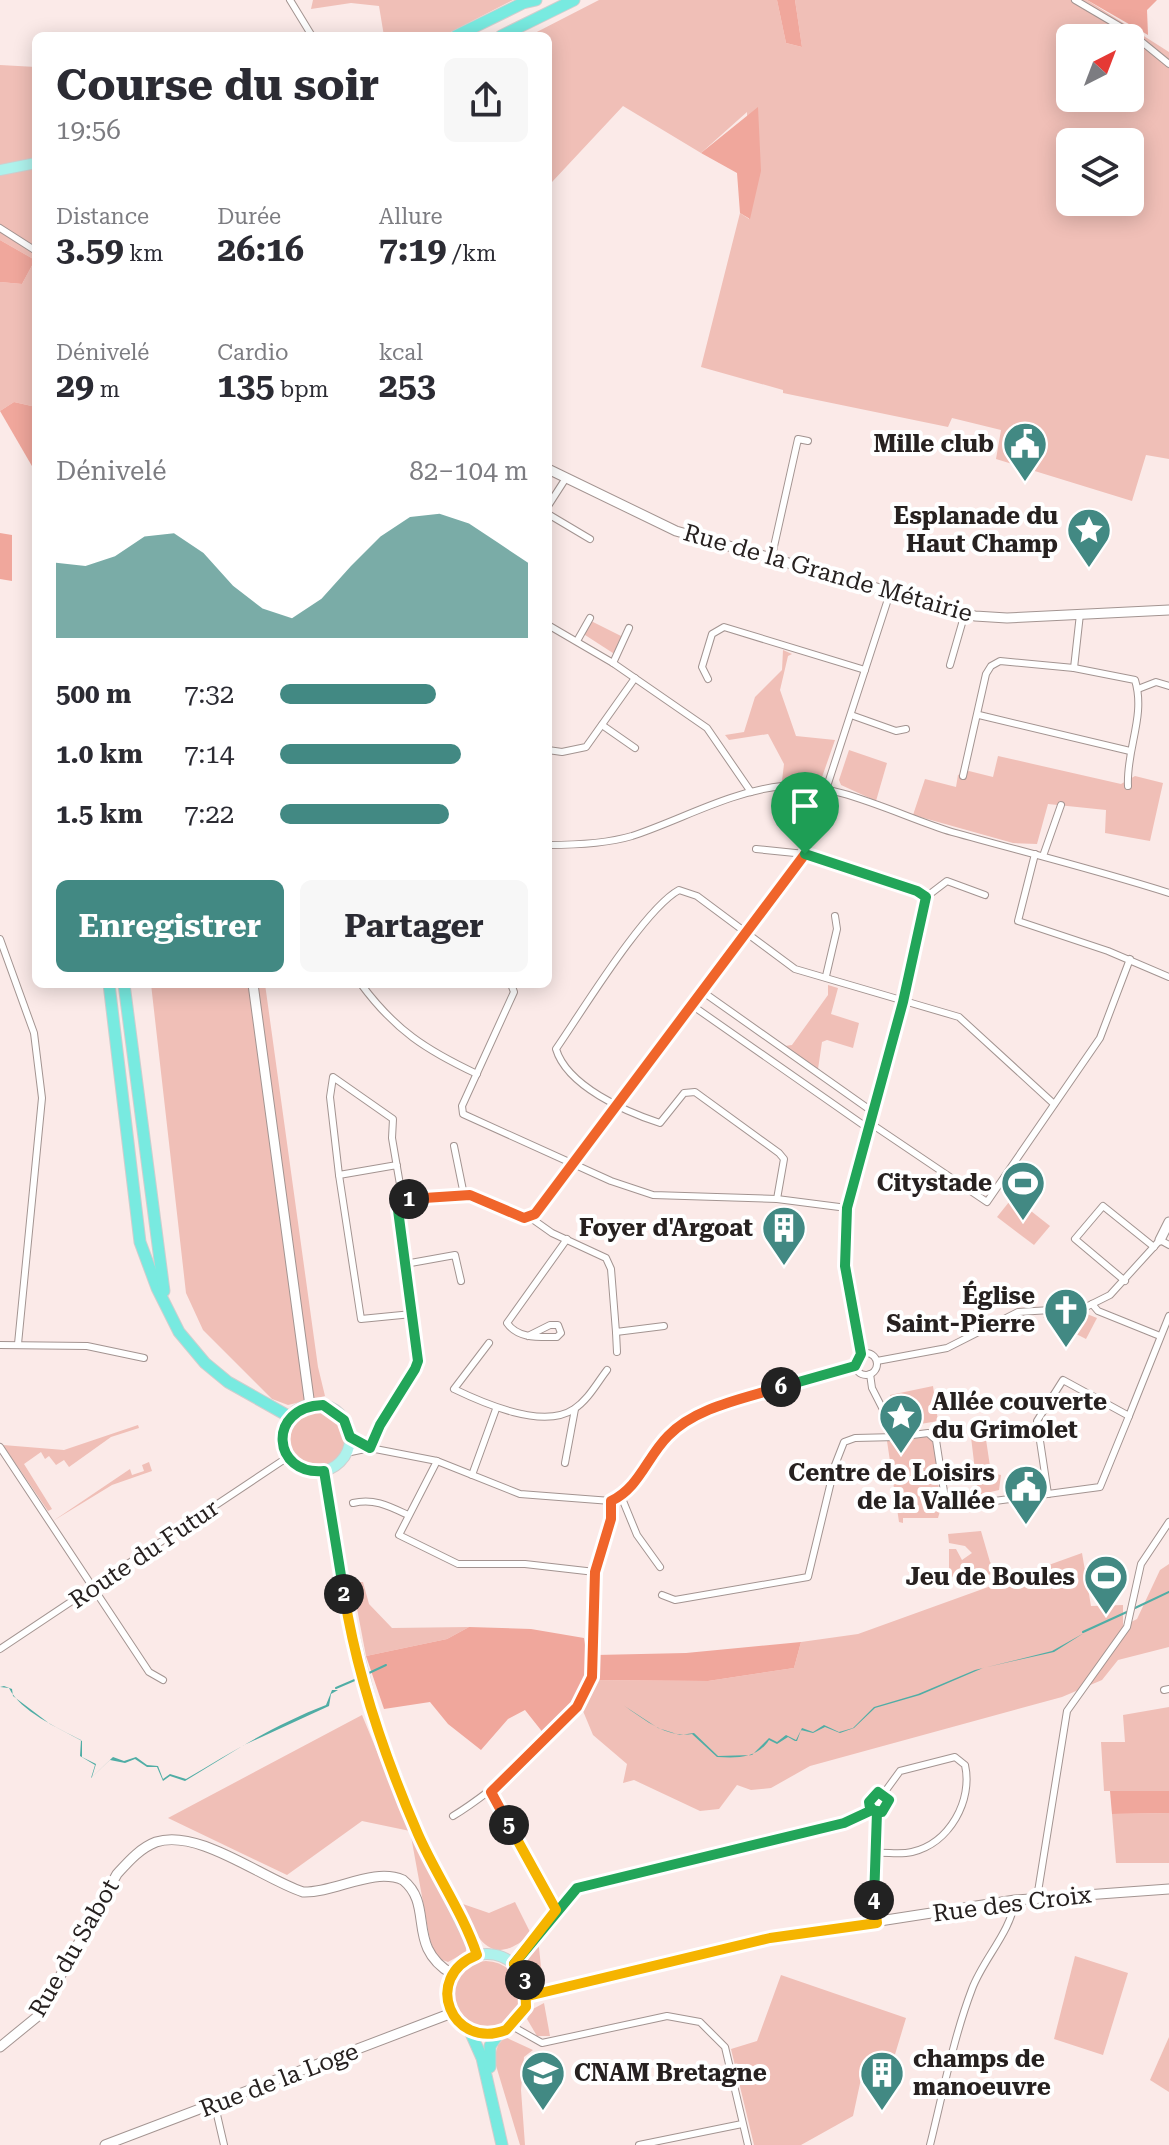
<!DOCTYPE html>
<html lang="fr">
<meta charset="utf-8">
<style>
:root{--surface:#fff;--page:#f7f7f7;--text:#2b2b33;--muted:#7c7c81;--accent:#428983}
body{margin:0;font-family:"Roboto Serif",serif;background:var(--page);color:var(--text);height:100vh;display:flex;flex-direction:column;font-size:30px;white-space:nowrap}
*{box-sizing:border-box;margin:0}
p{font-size:26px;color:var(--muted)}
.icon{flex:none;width:44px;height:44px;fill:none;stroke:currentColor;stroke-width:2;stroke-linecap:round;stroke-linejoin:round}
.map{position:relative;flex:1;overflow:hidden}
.side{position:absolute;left:32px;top:32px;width:520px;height:956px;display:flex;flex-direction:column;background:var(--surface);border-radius:12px;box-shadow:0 4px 20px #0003}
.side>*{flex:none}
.needle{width:52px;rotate:42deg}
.buttons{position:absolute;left:1056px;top:24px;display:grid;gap:16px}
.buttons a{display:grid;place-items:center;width:88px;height:88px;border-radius:12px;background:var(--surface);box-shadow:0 4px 20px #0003;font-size:40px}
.pin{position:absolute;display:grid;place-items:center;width:68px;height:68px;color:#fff;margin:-82px -34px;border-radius:50% 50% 50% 0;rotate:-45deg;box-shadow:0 0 8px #0007}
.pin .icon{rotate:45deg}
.km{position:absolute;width:40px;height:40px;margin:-20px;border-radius:50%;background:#222;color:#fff;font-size:22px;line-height:40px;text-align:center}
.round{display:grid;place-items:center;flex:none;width:84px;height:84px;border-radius:12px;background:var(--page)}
.head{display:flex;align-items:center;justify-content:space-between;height:136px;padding:0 24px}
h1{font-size:44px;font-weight:700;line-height:60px}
.metrics{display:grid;grid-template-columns:repeat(3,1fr);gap:12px;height:136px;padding:8px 24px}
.metrics div{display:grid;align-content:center}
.metrics b{font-size:34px;font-weight:700}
.metrics small{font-size:22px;font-weight:400}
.metrics p{font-size:22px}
.chart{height:224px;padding:16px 24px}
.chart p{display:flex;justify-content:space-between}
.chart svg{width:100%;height:144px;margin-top:8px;fill:var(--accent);opacity:.7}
.button{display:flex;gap:16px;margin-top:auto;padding:16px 24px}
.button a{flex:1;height:92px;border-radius:12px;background:var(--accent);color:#fff;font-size:32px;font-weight:700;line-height:92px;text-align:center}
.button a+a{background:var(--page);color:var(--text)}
ul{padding:0 24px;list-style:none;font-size:26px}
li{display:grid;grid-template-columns:128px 96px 1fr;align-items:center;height:60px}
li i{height:20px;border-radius:10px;background:var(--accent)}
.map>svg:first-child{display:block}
</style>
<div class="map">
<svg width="1169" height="2145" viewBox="0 0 1169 2145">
<rect width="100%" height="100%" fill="#fbeae8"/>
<g fill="#f0bfb7" fill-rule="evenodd">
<polygon points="313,0 513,0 443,36 384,36 379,6 351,3 311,9"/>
<path d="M599 0H777L786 43 802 47 795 0H1087L1169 52V459L1146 455 1132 501 996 459 1001 430 952 418 948 427 783 393V390L701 367 740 213 749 219 747 112 701 153 623 106 552 182 548 192V36H529ZM1070 38H1130V98H1070ZM1070 142H1130V202H1070Z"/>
<polygon points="0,65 36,67 36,407 14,402 0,411 0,282 22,284 35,260 0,240"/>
<polygon points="589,620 625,638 616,655 582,633"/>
<polygon points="783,650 792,654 788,656 780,690 796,736 835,740 821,780 782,781 784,764 768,734 729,740 725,735 744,732 755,697 782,670"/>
<polygon points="849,750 887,763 876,801 841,785 839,780"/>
<polygon points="998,756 1121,784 1135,776 1163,783 1150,841 1105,833 1106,810 1048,804 1037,844 1013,843 913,815 925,779 956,787 958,775 969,771 993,777"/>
<polygon points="151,984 265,984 318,1367 325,1396 288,1405 272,1399 203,1330 186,1293"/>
<polygon points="828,985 838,988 831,1014 859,1023 853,1048 827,1040 822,1042 818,1069 785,1046 792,1045 828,995"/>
<polygon points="1013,1197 1050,1226 1034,1245 997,1217"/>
<polygon points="1087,1314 1097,1318 1086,1339 1043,1317"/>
<polygon points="933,1386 938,1421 903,1427 890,1395"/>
<circle cx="318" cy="1439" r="28"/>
<polygon points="138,1425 139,1428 111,1437 69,1467 64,1460 56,1465 49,1456 45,1459 41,1452 24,1464 52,1509 48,1511 3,1445 64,1450"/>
<polygon points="984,1426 991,1473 1001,1475 999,1490 978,1495 970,1429"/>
<polygon points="928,1433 936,1440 940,1511 938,1518 903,1518 903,1523 899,1522 887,1441"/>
<polygon points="149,1462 152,1471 112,1485 53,1521 130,1469 132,1475 144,1471 142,1465"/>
<polygon points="981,1531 990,1562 1000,1574 949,1577 949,1549 956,1549 962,1560 972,1553 965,1546 949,1543 948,1534"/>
<polygon points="1082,1553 1091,1606 1123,1605 1123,1626 1137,1619 1160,1570 1169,1564 1169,1647 1118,1660 1102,1680 1062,1697 810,1766 771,1788 751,1790 737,1785 719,1809 700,1811 634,1780 623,1783 627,1764 593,1735 578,1699 586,1680 708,1681 794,1668 801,1642 858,1634"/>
<polygon points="352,1582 363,1582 369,1604 392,1628 469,1627 447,1639 366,1656"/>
<polygon points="1169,1707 1169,1791 1104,1791 1101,1742 1125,1742 1123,1715"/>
<polygon points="362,1715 410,1831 466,1938 466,1952 448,1962 437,1958 430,1940 410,1831 362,1821 287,1875 168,1818"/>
<polygon points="1169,1813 1169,1863 1116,1863 1112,1814"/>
<path d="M515 1902 531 1934C491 1969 478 1941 460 1903L489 1913Z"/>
<polygon points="536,1942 539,1948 543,1985 532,1981 525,1962"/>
<polygon points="1075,1956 1128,1973 1103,2055 1054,2039"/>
<circle cx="486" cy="1995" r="34"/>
<polygon points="781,1975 906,2018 890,2071 864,2065 853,2116 801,2145 754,2145 731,2049 757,2041"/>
<polygon points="544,2003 550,2036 537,2036 527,2019 531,2010"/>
<polygon points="505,2037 533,2050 524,2057 521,2090 525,2145 520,2145 494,2059 498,2045"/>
<polygon points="1169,2037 1169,2092 1150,2080"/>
</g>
<g fill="#f0a79c">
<polygon points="777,0 795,0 802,47 786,43"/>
<polygon points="1087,0 1157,0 1147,10 1148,35"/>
<polygon points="758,107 761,171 750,219 740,213 737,173 701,153"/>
<polygon points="0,240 35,260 22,284 0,282"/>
<polygon points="14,402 36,407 36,473 0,411"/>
<polygon points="0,533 12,535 12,581 0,579"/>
<polygon points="469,1627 531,1629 584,1638 586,1652 596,1655 686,1653 801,1642 794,1668 708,1681 587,1680 578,1699 544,1734 525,1710 508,1719 481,1750 448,1724 430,1702 384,1709 366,1656 447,1639"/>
<polygon points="1110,1791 1169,1791 1169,1813 1112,1814"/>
</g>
<g fill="#50ada5">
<path d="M1084 1633 1054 1652 983 1668 920 1695 875 1708 854 1728 840 1733 825 1727 813 1733 801 1730 797 1741H795L788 1737 777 1744 769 1740C757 1759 737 1758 717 1757L692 1734C666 1738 645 1720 623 1705L658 1728 680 1735 694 1733 718 1756 752 1755 769 1738 777 1742 786 1735 796 1740 802 1728 813 1732 824 1725 839 1732 853 1728 874 1707 918 1694 975 1670 1052 1651Z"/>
<path d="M4 1686 12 1689 13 1696 50 1724 82 1741V1757L96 1764 92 1777 113 1757 124 1761 136 1757 147 1765 158 1766 163 1779 170 1774 186 1779C232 1752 276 1724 326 1705L332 1690H338L331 1694 329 1706 244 1745 185 1781 170 1776 163 1781 157 1767H147L135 1759 125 1763 110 1760 91 1778 95 1765 80 1756 81 1740C58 1728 20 1711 9 1688L0 1687Z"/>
</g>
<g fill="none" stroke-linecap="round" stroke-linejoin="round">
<g stroke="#50ada5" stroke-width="2">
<polyline points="1135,1608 1169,1592"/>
<polyline points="1083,1632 1129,1611"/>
<polyline points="369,1673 386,1665"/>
<polyline points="336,1688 357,1679"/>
</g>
<g stroke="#a39491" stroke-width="8">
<g id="street">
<polyline points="290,0 312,36"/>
<polyline points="1075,0 1131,33 1169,64"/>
<polyline points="0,228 36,251"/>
<polyline points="548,506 566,478"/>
<polyline points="548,514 590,539"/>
<polyline points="771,560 798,439 808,441"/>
<polyline points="548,625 613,663 707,728 751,792"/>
<polyline points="577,641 590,618"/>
<polyline points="613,663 629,628"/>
<polyline points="950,665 965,613"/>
<polyline points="1074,668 1080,614"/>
<polyline points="708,679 702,667 712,634 724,627 865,670"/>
<polyline points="1138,689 1156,682 1169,686"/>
<polyline points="851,715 896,731 906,729"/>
<polyline points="979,715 1130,751"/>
<polyline points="602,725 635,748"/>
<polyline points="548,750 562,752 586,747 635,678"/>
<path d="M963 776 986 674 991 666 1000 661 1074 668 1135 680C1146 716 1126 749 1128 786"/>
<path d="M548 845C576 845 605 844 632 836 683 819 729 792 782 786 835 781 902 817 952 832 1024 852 1097 870 1169 893"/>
<polyline points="756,849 805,854 917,891 926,897 947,881 985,895"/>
<polyline points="1035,854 1018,921 1108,951 1169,977"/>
<polyline points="1043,856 1061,805"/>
<polyline points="0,939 34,1033 42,1098 18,1344"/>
<polyline points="826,976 837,929 835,916"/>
<path d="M361 984C395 1030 426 1050 477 1074"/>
<polyline points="511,984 514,992 462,1106 463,1114 611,1181 653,1195 777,1199 847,1208"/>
<polyline points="703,992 873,1112"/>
<polyline points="693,1006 869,1129"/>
<polyline points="870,1123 987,1202 1100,1038 1130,959"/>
<polyline points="454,1146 464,1195"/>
<polyline points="397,1165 339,1175 330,1097 333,1077 393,1119 392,1138 403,1202"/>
<polyline points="339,1175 361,1319 412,1314"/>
<path d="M777 1199 784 1159 779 1153 695 1092 684 1093 660 1123C626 1112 567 1086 556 1049 581 1013 644 909 679 890L697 896 795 969 959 1017 1054 1104"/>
<polyline points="403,1202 416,1197 470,1195 528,1216 552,1233 606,1258 611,1269 616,1332 664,1326"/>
<polyline points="528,1216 535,1214 805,854 890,593"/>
<polyline points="405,1264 455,1255 461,1281"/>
<polyline points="1125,1281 1075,1239 1103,1206 1154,1247"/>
<polyline points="1092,1304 1098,1311 1160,1336"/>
<polyline points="616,1332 617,1352"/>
<path d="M528 1336 550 1325H558L561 1333 557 1337C539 1337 518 1339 507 1323L567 1239"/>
<path d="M489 1343 454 1389C483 1403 543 1430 574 1409 588 1400 597 1383 607 1370"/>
<polyline points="0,1345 87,1346 144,1358"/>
<circle cx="866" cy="1364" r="11"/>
<polyline points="861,1354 845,1266 847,1208 903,1002 926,897"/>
<polyline points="877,1361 947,1348 1018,1312 1084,1308 1110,1295 1160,1240 1169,1245"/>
<polyline points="870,1374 872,1388 897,1437 928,1433 936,1440 945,1498 957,1506 1100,1487 1129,1416"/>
<polyline points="350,1437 370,1448 437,1461 520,1494 611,1501 630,1489 668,1436 700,1414 818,1375 855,1366"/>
<polyline points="0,1447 149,1672 163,1680"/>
<polyline points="370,1448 418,1361 398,1210 403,1202"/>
<polyline points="346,1453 370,1448"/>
<polyline points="437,1461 399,1535 458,1564 525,1564 595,1572"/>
<polyline points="565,1463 575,1409"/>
<polyline points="472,1475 496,1409"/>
<polyline points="1048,1494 1037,1421 1063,1380 1129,1416 1169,1316"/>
<polyline points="621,1496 637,1535 660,1567"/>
<path d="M353 1503C374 1498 389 1506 408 1515"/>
<polyline points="662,1595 675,1600 808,1577 835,1465 844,1442 855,1438 897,1437"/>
<polyline points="0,1649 288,1457"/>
<polyline points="1164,1690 1169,1689"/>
<circle cx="879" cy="1802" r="10"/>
<polyline points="491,1792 556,1910"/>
<path d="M453 1816C491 1793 581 1721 591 1678 598 1648 590 1605 595 1573 599 1548 611 1527 611 1501"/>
<path d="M874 1853C887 1852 900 1855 912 1852 950 1843 973 1800 965 1765L955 1757 900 1771 884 1793"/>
<polyline points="1037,1898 1067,1711 1127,1627 1141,1564 1169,1522"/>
<polyline points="877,1923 873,1876 877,1812"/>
<polyline points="514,1964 577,1888 844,1823 872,1810"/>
<polyline points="512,2026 542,2043 667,2016 700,2022 725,2047 748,2145"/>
<polyline points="215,2106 224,2145"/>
<polyline points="639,2145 742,2124"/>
<path d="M930 2145C943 2093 953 2039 972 1989 983 1959 1011 1932 1015 1900"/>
</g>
</g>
<g stroke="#a39491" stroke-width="11">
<g id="secondary">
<polyline points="548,469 676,531 975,616 1007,618 1169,610"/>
<polyline points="253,984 310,1406"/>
<polyline points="1160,1240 1169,1222"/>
<polyline points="528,1996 770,1938 1015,1900 1169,1889"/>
<path d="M0 2047 38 2016 117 1874C128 1862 140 1848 156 1842 198 1828 263 1879 303 1892 335 1893 373 1867 403 1880 435 1906 405 1946 452 1974"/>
<polyline points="105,2145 452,2013"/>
</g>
</g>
<g stroke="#cfcece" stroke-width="12">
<g id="primary">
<polyline points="0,170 36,163"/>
<circle cx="316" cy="1438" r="34"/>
<polyline points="324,1471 346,1606 376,1722 419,1837 477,1955"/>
<circle cx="487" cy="1994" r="40"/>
</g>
</g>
<g stroke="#cfcece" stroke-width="13">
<g id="highway">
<polyline points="456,36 523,3 536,0"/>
<polyline points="501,36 574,0"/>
<polyline points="109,984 140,1242 157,1288 179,1332 205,1363 228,1382 290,1417"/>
<polyline points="124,984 164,1291"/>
<polyline points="470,2031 482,2058 502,2145"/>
<polyline points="490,2067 490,2046 499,2033"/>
</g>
</g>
<use href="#street" stroke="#fff" stroke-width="6"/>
<use href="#secondary" stroke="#fff" stroke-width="9"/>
<use href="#primary" stroke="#aef2ec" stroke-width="10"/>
<use href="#highway" stroke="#78eae0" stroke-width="11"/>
</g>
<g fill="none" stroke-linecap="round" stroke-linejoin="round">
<g stroke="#fff" stroke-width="16">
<polyline id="split-1" points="409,1199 470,1195 524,1218 535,1214 805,854"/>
</g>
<g stroke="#fff" stroke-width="16">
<path id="split-2" d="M344 1594 324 1471C272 1476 266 1407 323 1405L344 1420 350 1437 370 1448 380 1425 415 1369 418 1361 398 1210 409 1199"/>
</g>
<g stroke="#fff" stroke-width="16">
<path id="split-3" d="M344 1594C357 1676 385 1758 418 1834 436 1875 463 1913 477 1955 421 1977 452 2051 506 2030L526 2007 525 1980"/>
</g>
<g stroke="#fff" stroke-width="16">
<path id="split-4" d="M525 1980 514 1964 577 1888 844 1823 872 1810 882 1812 889 1800 878 1792 869 1802C869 1807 872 1810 877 1812L874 1900"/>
</g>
<g stroke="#fff" stroke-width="16">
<polyline id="split-5" points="509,1825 556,1910 514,1964 527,1984 528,1996 770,1938 877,1923 874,1900"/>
</g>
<g stroke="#fff" stroke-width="16">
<path id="split-6" d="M509 1825 491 1792 577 1707 592 1677 595 1572 611 1519V1501C639 1488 647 1457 668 1436 696 1407 743 1399 781 1387"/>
</g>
<g stroke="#fff" stroke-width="16">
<polyline id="split-7" points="781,1387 855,1366 861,1354 845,1266 847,1208 903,1002 926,897 917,891 805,854"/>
</g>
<use href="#split-1" stroke="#f0652b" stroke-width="10"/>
<use href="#split-2" stroke="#22a559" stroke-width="10"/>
<use href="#split-3" stroke="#f5b400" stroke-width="10"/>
<use href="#split-4" stroke="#22a559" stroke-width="10"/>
<use href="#split-5" stroke="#f5b400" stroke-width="10"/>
<use href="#split-6" stroke="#f0652b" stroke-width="10"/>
<use href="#split-7" stroke="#22a559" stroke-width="10"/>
</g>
<defs>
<g id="civic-pin" transform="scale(2.3)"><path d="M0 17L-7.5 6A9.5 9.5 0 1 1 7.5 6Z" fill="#428983" stroke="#fff"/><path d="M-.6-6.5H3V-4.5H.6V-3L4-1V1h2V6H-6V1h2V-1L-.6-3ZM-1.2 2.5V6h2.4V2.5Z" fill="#fff"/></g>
<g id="sight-pin" transform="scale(2.3)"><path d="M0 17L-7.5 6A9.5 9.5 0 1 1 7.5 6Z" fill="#428983" stroke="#fff"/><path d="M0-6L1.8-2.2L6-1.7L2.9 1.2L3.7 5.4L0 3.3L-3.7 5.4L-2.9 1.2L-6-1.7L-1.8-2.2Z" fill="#fff"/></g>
<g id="stadium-pin" transform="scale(2.3)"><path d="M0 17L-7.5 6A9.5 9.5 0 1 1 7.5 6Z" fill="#428983" stroke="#fff"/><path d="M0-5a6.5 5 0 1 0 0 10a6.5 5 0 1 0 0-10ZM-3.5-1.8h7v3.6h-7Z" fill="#fff"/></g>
<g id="building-pin" transform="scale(2.3)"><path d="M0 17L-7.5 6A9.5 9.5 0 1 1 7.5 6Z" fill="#428983" stroke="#fff"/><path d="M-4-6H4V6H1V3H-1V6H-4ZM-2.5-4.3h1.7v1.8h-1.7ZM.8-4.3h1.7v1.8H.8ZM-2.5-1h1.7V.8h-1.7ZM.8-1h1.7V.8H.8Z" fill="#fff"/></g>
<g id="church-pin" transform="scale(2.3)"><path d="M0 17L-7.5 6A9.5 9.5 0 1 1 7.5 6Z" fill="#428983" stroke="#fff"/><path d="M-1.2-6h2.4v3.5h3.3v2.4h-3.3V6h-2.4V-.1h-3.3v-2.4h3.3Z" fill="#fff"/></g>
<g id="university-pin" transform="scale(2.3)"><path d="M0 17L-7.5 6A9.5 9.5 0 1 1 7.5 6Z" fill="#428983" stroke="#fff"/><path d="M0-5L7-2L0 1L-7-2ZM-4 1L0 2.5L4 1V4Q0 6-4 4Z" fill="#fff"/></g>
</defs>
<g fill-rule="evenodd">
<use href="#civic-pin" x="1025" y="444"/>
<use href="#sight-pin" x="1089" y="530"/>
<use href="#stadium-pin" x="1023" y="1183"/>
<use href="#building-pin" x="784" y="1228"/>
<use href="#church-pin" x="1066" y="1310"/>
<use href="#sight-pin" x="901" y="1416"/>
<use href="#civic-pin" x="1026" y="1487"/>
<use href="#stadium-pin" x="1106" y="1577"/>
<use href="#university-pin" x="543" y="2073"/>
<use href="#building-pin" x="882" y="2073"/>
</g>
<g text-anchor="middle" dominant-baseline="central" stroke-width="8" stroke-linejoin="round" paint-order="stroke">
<g font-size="24" font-weight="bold" fill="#272120" stroke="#fff" text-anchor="end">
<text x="994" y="444">Mille club</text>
<text x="1058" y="516">Esplanade du<tspan x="1058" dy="28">Haut Champ</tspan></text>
<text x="992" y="1183">Citystade</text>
<text x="753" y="1228">Foyer d'Argoat</text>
<text x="1035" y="1296">Église<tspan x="1035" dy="28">Saint-Pierre</tspan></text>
<text x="932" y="1402" text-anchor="start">Allée couverte<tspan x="932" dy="28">du Grimolet</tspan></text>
<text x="995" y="1473">Centre de Loisirs<tspan x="995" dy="28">de la Vallée</tspan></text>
<text x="1075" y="1577">Jeu de Boules</text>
<text x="913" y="2059" text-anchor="start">champs de<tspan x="913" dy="28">manoeuvre</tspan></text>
<text x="574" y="2073" text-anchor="start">CNAM Bretagne</text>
</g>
<g font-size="24" fill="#272120" stroke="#fff">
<text transform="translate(828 573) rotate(16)">Rue de la Grande Métairie</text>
<text transform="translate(144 1554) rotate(-34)">Route du Futur</text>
<text transform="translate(1012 1904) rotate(-7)">Rue des Croix</text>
<text transform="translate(74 1948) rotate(-60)">Rue du Sabot</text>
<text transform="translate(279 2080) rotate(-21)">Rue de la Loge</text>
</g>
</g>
</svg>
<div class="buttons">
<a><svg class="needle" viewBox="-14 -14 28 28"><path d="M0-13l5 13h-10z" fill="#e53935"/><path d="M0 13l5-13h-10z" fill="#7c7c81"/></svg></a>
<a><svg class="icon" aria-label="layers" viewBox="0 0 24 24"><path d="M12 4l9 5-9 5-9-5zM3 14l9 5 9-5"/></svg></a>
</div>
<div class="pin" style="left:805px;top:854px;background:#1e9e55"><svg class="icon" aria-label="arrive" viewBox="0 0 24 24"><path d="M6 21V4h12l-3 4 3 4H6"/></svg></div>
<b class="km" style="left:409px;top:1199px">1</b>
<b class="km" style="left:344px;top:1594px">2</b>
<b class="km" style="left:525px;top:1980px">3</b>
<b class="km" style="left:874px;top:1900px">4</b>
<b class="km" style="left:509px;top:1825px">5</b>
<b class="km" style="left:781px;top:1387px">6</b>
<section class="side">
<div class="head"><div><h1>Course du soir</h1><p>19:56</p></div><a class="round"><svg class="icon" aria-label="share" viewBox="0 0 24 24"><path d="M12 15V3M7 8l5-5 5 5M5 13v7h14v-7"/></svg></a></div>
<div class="metrics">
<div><p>Distance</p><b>3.59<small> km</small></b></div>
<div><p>Durée</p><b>26:16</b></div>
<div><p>Allure</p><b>7:19<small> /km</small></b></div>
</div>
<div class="metrics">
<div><p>Dénivelé</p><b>29<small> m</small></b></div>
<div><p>Cardio</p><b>135<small> bpm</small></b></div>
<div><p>kcal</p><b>253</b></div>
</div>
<div class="chart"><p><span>Dénivelé</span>82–104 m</p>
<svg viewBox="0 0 160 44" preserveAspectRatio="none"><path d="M0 44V21L10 22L20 19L30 13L40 12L50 18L60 28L70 35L80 38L90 32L100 22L110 13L120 7L130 6L140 9L150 15L160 21V44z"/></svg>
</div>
<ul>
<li><b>500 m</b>7:32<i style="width:63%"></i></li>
<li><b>1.0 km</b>7:14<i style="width:73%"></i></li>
<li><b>1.5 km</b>7:22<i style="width:68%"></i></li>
</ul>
<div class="button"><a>Enregistrer</a><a>Partager</a></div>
</section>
</div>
